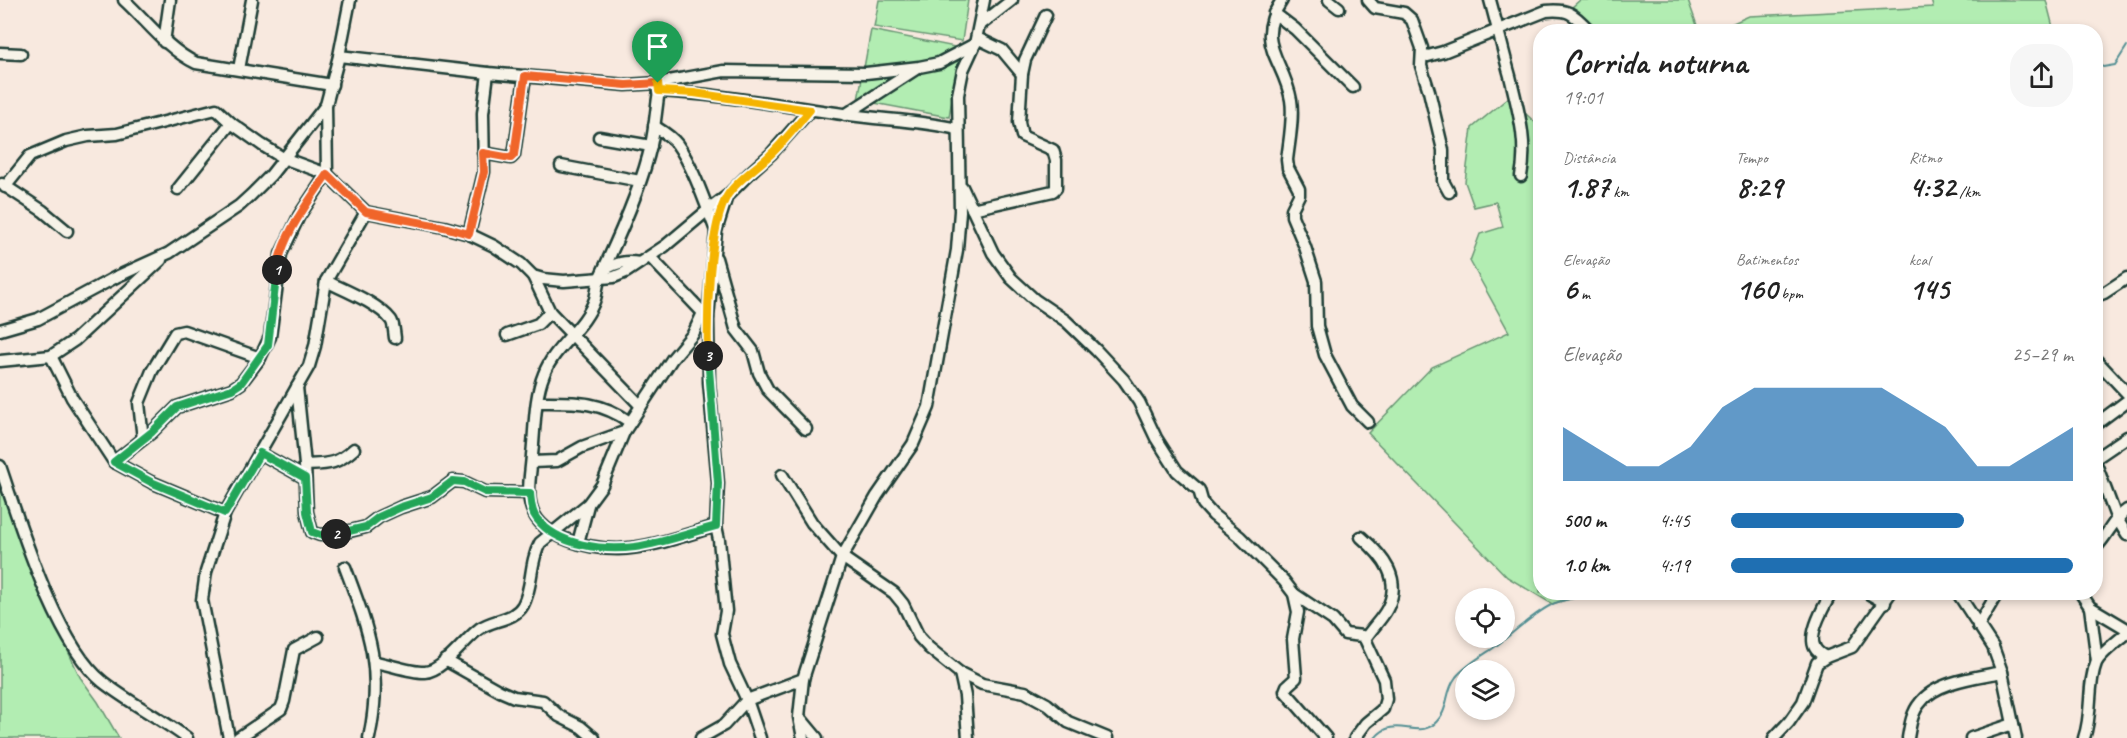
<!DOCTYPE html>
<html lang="pt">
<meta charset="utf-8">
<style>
:root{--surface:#fff;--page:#f6f6f6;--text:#222;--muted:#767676;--accent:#1f6fb2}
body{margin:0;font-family:Caveat,sans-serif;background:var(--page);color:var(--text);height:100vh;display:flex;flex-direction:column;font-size:22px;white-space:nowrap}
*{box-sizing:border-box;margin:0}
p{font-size:20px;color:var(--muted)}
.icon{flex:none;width:33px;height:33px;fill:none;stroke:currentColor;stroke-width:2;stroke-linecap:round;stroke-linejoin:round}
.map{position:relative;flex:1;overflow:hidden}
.details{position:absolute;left:1533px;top:24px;width:570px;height:576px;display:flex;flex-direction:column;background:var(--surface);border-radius:24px;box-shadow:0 3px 9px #0003}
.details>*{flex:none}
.tools{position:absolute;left:1455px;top:588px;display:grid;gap:12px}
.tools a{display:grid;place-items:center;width:60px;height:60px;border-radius:50%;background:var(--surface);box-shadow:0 3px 9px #0003;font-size:30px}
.pin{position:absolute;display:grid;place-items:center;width:51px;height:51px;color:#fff;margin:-62px -26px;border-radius:50% 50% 50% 0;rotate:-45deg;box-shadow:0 0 6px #0007}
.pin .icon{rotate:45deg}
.km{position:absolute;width:30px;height:30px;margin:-15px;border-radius:50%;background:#222;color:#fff;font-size:16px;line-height:30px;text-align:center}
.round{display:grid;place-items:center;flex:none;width:63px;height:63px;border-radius:24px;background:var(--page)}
.overview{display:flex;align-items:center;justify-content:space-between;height:102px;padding:0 30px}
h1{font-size:33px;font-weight:700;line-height:45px}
.figures{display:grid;grid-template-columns:repeat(3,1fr);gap:9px;height:102px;padding:6px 30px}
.figures div{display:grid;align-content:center}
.figures b{font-size:30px;font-weight:700}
.figures small{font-size:16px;font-weight:400}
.figures p{font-size:16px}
.chart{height:168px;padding:12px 30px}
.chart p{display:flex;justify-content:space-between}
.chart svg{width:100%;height:108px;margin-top:6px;fill:var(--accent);opacity:.7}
ul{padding:0 30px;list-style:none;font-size:20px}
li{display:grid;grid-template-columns:96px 72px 1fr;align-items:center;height:45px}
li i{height:15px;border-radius:8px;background:var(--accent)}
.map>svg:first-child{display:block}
</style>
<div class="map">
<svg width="2127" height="738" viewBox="0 0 2127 738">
<rect width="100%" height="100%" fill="#f8e9df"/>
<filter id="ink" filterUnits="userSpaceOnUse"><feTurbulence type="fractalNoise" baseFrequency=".0167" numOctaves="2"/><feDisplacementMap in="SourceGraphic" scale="12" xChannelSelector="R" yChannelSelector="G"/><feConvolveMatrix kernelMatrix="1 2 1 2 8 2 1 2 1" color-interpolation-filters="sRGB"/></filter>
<g filter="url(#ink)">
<g fill="#b2edb2" stroke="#689573" stroke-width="1.5">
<polygon points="879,0 968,0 962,41 874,27"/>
<polygon points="1580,0 1688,0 1699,31 1584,31 1570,9"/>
<polygon points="1931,0 2046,0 2054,31 1715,31 1749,16 1933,7"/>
<polygon points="871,30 960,48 949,117 858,100"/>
<polygon points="1508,98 1536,123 1540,119 1540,592 1584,593 1581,596 1552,604 1507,577 1368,433 1432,367 1509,332 1470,261 1480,234 1503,227 1496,202 1474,207 1465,182 1472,128"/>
<polygon points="0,478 44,599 80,677 98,702 119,738 0,738"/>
</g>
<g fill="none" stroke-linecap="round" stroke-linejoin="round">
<g stroke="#549094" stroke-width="2">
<polyline points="2096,63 2103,67 2115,65 2127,46"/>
<path d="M1375 738C1393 715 1415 738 1433 725 1451 710 1443 694 1456 677 1465 666 1480 657 1492 649 1511 635 1530 616 1551 605 1559 600 1572 599 1581 596L1584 592"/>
</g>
<g stroke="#1f3d34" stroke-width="15">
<g id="minor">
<path d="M124 0C148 22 167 49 196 63L332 85"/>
<path d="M1282 0C1253 44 1284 59 1291 100 1294 118 1289 142 1287 160L1288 168 1299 189V195L1292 209V216L1305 247 1316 281 1317 326 1325 355 1352 406 1368 422"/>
<polyline points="1329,0 1339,8"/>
<polyline points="1368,0 1375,8 1404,13 1412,20 1422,48 1421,66 1429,91 1443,150 1443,181 1449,192"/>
<path d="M1490 0C1497 25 1503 51 1510 76 1518 110 1528 142 1521 176"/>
<polyline points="1274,13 1295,29 1353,87"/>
<polyline points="980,25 1012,0"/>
<polyline points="977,38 1002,50 1022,74"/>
<polyline points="164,42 170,0"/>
<polyline points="0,53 21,54"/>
<path d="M1422 54 1428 56 1443 52 1546 11C1568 9 1573 13 1588 29"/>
<polyline points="339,56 488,73 626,85 658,83 724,71 866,73 919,67 939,63 975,44"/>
<polyline points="239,69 252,0"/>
<path d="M658 83 659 91C656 109 655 127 651 145 642 186 618 239 600 277 597 284 597 292 595 299 585 329 555 345 544 374 534 398 535 429 532 455 531 472 526 493 532 509 542 539 591 549 618 549 651 548 685 535 716 526"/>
<path d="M659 91C720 94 782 106 843 114 881 120 919 120 957 129"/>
<polyline points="326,105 327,174 366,212 444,227 469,234 494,246 521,264 533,276 543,279 564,281 614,277 626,272 665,246 708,210 727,196"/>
<polyline points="845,115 916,69"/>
<path d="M654 126C662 131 671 136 677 144 693 166 706 205 716 231"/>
<polyline points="599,137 651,146"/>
<polyline points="483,153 511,158 514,155 525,76"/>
<polyline points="561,166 640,181"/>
<polyline points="2,184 43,211 67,231"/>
<polyline points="5,187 30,156 66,141 88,136 117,134 216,109 231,123 262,145 283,158 327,174 299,216 281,254 270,337 260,358 241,383 232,389 177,407 152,432 114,462"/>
<polyline points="962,187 993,253 1011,278 1035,300 1066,321 1096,350 1124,380 1139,402 1156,438 1177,471 1199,490 1203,504 1213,515 1240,537 1284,581 1294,594 1298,612 1293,639 1296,678 1287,686 1285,691 1326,738"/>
<polyline points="178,189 231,123"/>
<polyline points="972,209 1053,191 1056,188 1056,160 1053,150 1022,136 1019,122 1022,74 1025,60 1046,15"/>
<polyline points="469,234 484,172 483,113 488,73"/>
<polyline points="650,257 708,318"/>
<polyline points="716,258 736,329 753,351 759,373 768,390 806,429"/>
<path d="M604 270C617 263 625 260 639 263"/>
<polyline points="533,276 550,312 641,406"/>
<path d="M326 281C344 290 378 303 391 320 394 324 394 332 395 338"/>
<polyline points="2096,296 2104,293 2127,278"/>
<polyline points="0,330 38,319 116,277 169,253 239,206 251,195 271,175 326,105 339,56 350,0"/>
<polyline points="507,335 538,324 550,312"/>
<polyline points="51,356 72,398 114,462 151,482 225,513"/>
<polyline points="2096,360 2127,393"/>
<polyline points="0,361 51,356 75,340 161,260"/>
<path d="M297 387 305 465C328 464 336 465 354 449"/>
<path d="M538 402C574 402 599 400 630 422"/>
<polyline points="2096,424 2127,401"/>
<polyline points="143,439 139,403 152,371 175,333 184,331 260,358"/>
<polyline points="260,453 305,478"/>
<polyline points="2096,458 2127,437"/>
<polyline points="532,462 557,461 582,447 624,432"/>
<polyline points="2096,464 2116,517 2127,535"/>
<polyline points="305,465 307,512 312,532 320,535 342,533 366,527 379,517 401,507 432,497 453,481 464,482 485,492 529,493"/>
<path d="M0 466C20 524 56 645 103 682 130 703 160 718 187 738"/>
<polyline points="782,475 812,523 842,557 894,593 903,604 919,637 929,648 960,673 982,684 1025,692 1047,704 1068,722 1107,738"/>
<path d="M1361 537C1383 556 1403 579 1387 609 1382 619 1372 628 1365 639"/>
<polyline points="578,543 588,505"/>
<path d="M2096 547C2108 535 2113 519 2127 510"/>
<path d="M345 567C369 631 384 668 369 738"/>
<polyline points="1866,592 1885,603"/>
<polyline points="1957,592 1993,647 2002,672 2016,738"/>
<polyline points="2080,592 2090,607 2127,629"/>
<polyline points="1294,594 1333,620 1345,634 1362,636 1365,639 1384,680 1386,699 1383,709 1366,723 1355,738"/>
<polyline points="2090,607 2097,661"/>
<polyline points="1978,626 1998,592"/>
<path d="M1826 657C1822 655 1817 652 1815 648 1807 635 1825 604 1832 592"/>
<polyline points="445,660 500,691 514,697 543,701 559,716 581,727 594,738"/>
<path d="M375 662C388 664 413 673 425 672 443 671 465 639 479 629 492 619 514 621 523 605 533 587 529 563 540 543L588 504 602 485 624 432 672 359 693 334 703 313"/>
<polyline points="960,673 965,696 968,738"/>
<polyline points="802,720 817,738"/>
<polyline points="229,738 202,600 206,572 225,513 309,366 315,346 326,281 366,212"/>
<polyline points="238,738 281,709 284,701 294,650 318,637"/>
<polyline points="701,738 724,725 747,700 803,679 842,557 877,496 913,444 929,407 957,250 960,211 958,95 963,70 975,44 984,0"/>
<polyline points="760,738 747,700 730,664 722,634 726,611 719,540 716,526 718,483 709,382 708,318 716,231 727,196 753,170 771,154 810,110"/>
<polyline points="803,738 799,717 803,679"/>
<polyline points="1774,738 1789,722 1803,702 1817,663 1826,657 1852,647 1891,592"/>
<path d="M1908 738C1910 726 1912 712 1920 703 1936 681 1978 677 2002 672"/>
<polyline points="1971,738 2013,724"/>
<path d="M2084 738C2093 713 2087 686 2096 663 2100 654 2119 640 2127 633"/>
</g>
</g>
<use href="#minor" stroke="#f7f3e8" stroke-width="10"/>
</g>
</g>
<g fill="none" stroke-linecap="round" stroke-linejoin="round" filter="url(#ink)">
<g stroke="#fff" stroke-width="12">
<path id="split-1" d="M277 270C282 235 308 203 327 174L366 212 444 227 469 234 484 172 483 153 511 158 514 155 525 76 626 85 658 83"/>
</g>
<g stroke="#fff" stroke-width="12">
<polyline id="split-2" points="277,270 268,345 241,383 232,389 177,407 152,432 114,462 151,482 225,513 260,453 305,478 307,512 312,532 320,535 336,534"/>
</g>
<g stroke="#fff" stroke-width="12">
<path id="split-3" d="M336 534 366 527 379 517 401 507 432 497 453 481 464 482 485 492 530 493C531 502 531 512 537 519 558 546 604 551 635 547 663 543 690 533 716 526L718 483 708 356"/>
</g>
<g stroke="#fff" stroke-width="12">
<path id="split-4" d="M658 83 659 91 694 93 810 110C797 125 785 141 770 155 757 168 737 180 727 196 708 229 707 318 708 356"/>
</g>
<use href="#split-1" stroke="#f0652b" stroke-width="8"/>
<use href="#split-2" stroke="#22a559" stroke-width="8"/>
<use href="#split-3" stroke="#22a559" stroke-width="8"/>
<use href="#split-4" stroke="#f5b400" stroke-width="8"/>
</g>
</svg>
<div class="tools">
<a><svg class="icon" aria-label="locate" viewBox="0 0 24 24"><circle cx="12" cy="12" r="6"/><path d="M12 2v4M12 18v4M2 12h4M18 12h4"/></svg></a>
<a><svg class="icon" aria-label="layers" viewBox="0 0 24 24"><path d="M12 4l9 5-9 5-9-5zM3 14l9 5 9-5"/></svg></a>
</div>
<div class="pin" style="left:658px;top:83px;background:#1e9e55"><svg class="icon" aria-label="arrive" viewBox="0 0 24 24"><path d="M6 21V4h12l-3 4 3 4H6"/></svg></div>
<b class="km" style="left:277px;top:270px">1</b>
<b class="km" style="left:336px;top:534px">2</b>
<b class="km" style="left:708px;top:356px">3</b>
<section class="details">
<div class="overview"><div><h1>Corrida noturna</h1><p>19:01</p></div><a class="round"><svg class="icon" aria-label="share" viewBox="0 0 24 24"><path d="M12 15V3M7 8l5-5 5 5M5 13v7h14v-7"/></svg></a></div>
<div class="figures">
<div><p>Distância</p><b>1.87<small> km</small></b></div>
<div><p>Tempo</p><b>8:29</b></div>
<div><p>Ritmo</p><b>4:32<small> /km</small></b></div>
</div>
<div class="figures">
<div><p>Elevação</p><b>6<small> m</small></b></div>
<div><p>Batimentos</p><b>160<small> bpm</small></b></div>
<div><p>kcal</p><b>145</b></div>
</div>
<div class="chart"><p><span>Elevação</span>25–29 m</p>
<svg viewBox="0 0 160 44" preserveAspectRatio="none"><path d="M0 44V22L10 30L20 38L30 38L40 30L50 14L60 6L70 6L80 6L90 6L100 6L110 14L120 22L130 38L140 38L150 30L160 22V44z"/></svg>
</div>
<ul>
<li><b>500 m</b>4:45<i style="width:68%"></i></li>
<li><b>1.0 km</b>4:19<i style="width:100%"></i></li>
</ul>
</section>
</div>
